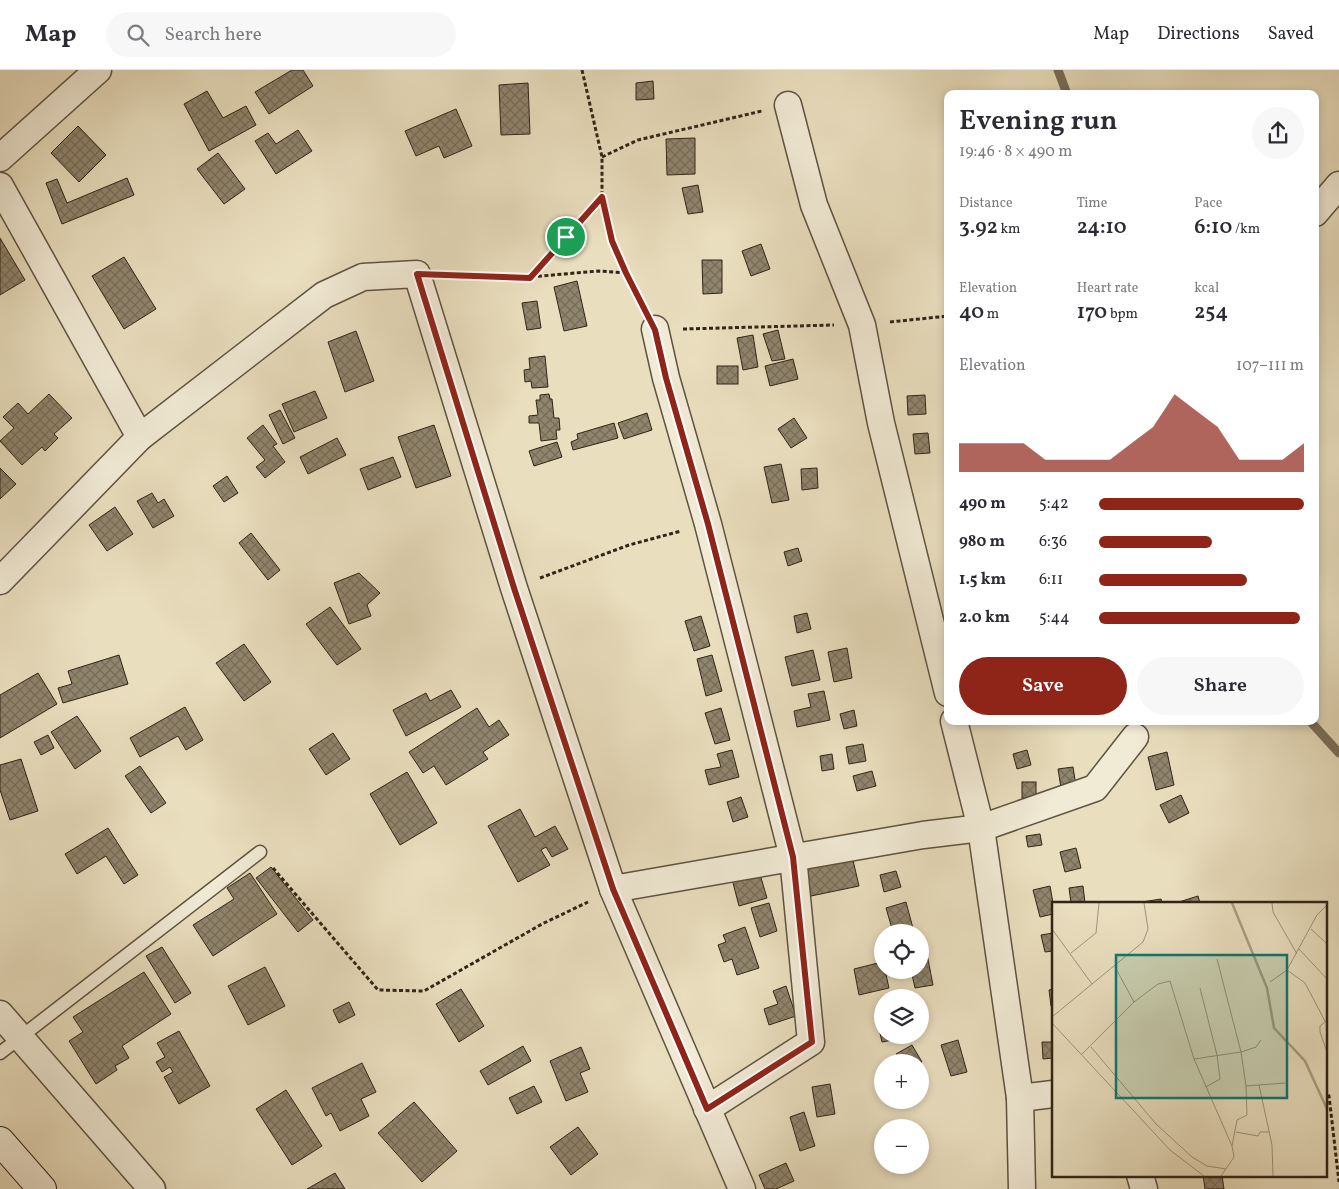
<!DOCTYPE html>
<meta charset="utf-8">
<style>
:root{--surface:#fff;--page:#f7f7f7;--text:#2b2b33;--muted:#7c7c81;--line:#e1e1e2;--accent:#8f2418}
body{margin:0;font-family:Vollkorn,serif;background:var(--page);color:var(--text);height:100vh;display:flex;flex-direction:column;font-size:19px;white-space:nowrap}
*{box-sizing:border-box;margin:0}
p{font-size:16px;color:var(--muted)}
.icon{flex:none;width:28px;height:28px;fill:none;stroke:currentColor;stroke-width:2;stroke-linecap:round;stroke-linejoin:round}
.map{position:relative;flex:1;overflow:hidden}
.side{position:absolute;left:944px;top:20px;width:375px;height:635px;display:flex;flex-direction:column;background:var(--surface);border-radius:10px;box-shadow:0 2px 8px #0003}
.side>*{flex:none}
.controls{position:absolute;left:874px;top:854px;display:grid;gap:10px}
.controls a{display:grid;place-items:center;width:55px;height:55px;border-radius:50%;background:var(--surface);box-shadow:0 2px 8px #0003;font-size:25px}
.pin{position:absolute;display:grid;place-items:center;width:42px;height:42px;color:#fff;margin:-21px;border:2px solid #fff;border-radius:50%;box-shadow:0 1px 5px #0007}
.round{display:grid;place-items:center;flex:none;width:52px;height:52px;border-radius:26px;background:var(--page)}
.overview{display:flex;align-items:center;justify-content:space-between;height:85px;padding:0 15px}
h1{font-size:28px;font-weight:600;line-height:38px}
.metrics{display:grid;grid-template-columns:repeat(3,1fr);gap:8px;height:85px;padding:5px 15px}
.metrics div{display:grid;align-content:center}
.metrics b{font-size:21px;font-weight:600}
.metrics small{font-size:14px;font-weight:400}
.metrics p{font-size:14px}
.chart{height:140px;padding:10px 15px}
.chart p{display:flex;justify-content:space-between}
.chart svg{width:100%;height:90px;margin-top:5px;fill:var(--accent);opacity:.7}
.cta{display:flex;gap:10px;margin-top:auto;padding:10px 15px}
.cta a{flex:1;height:58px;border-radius:30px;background:var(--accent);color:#fff;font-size:20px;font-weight:600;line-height:58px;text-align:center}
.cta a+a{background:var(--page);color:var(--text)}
ul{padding:0 15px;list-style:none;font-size:16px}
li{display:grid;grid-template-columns:80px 60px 1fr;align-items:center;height:38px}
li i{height:12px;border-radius:6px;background:var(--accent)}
header{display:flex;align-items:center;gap:30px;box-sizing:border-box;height:70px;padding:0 25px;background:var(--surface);border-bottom:1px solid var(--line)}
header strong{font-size:24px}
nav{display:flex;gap:28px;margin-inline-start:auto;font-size:18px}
.search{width:350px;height:45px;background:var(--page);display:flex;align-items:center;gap:12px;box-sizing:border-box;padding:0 18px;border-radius:28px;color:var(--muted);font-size:19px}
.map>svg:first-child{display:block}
</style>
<header>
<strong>Map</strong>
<div class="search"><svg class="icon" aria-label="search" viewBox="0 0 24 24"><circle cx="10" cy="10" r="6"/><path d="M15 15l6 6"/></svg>Search here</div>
<nav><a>Map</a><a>Directions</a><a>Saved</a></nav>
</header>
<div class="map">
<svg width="1339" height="1119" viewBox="0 0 1339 1119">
<defs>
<pattern id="building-cross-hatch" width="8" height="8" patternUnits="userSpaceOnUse" patternTransform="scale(1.25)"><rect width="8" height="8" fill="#90856d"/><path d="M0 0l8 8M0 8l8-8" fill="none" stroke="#766d59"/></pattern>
</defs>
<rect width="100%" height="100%" fill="#e9debe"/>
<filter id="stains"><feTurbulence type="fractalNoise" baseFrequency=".004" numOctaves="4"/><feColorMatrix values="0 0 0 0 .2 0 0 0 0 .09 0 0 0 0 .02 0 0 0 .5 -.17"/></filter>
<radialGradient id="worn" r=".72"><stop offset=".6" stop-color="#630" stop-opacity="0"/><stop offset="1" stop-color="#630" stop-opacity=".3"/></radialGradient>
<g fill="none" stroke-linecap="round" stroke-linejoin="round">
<g stroke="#796e59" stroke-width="9">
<polyline points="1058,0 1067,24"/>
<polyline points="1310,651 1339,683"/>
</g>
</g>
<g fill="url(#building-cross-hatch)" stroke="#302516">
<polygon points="292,0 303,0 313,16 269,44 255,22"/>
<polygon points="653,11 654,29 636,30 636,13"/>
<polygon points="528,13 530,64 501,65 499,15"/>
<polygon points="207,21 223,48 246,36 256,55 209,81 184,34"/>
<polygon points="456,39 472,76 444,88 439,76 416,86 405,61"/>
<polygon points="78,56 106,85 79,112 51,83"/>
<polygon points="298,60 312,81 276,104 255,71 268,63 276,74"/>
<polygon points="695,68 695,104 667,105 666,69"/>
<polygon points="218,83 245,119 224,134 197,99"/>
<polygon points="127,108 134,125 62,154 46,113 57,109 67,133"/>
<polygon points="698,115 703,142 688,144 682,118"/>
<polygon points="0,168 25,210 0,225"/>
<polygon points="761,174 770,199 751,206 742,181"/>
<polygon points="124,187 156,239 124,259 92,206"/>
<polygon points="702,190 722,190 722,223 703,224"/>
<polygon points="577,211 587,256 564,261 554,217"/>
<polygon points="537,231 541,258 527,260 522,233"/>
<polygon points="778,260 785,289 772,291 763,264"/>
<polygon points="356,261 374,311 345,322 328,272"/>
<polygon points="753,265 758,297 743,300 737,268"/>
<polygon points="545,286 548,317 532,318 531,311 525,312 524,300 530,299 529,288"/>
<polygon points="793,289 798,309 770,316 765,296"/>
<rect x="717" y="296" width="21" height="18"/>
<polygon points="315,321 327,348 294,362 282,334"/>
<polygon points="49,324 72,348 54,364 58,368 45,381 42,377 22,395 0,371 14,358 3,347 18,333 28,344"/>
<polygon points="549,324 550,329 552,329 554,348 559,348 560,360 556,360 557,369 541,371 539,353 529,353 529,346 538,345 536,330 540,330 540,325"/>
<polygon points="925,325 926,344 908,345 907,326"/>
<polygon points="280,340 295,368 283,374 269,345"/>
<polygon points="647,343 652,360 624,369 618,353"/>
<polygon points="794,348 807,368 791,378 778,359"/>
<polygon points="614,353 618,368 573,380 571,372 578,369 577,364"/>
<polygon points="263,355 277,374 273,376 285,392 265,408 256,397 265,390 247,368"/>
<polygon points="434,355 451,406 416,418 398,367"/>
<polygon points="928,363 930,383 915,384 913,364"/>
<polygon points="337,368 346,385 308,404 300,387"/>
<polygon points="557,372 562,387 534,396 529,381"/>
<polygon points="393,387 401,407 368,420 360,399"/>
<polygon points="781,394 789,430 772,433 764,397"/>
<polygon points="0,398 16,414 0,429"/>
<polygon points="817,398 818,418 802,420 801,399"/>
<polygon points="227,406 238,423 224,432 213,416"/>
<polygon points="152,423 158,433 164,429 174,446 153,458 137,431"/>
<polygon points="115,437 133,464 107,481 89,455"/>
<polygon points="251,463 280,500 268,510 239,473"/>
<polygon points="798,478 802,491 788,496 784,482"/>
<polygon points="359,503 380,523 367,535 371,546 349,554 334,513"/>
<polygon points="330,537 361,579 337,595 306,554"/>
<polygon points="807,543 811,559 797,563 794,546"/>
<polygon points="701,546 710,576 694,581 685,551"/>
<polygon points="244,574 271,612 244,631 216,593"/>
<polygon points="847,578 852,608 834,612 828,582"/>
<polygon points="813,580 820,610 792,616 785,587"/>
<polygon points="119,585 128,614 63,633 58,618 72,614 68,601"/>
<polygon points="712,585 722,621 706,626 697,589"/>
<polygon points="38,603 57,634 0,668 0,625"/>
<polygon points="451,620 461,637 406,666 393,640 426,623 430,631"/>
<polygon points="824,621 830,650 797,657 794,641 811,637 808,624"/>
<polygon points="185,637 203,670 186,680 178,666 140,687 130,668"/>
<polygon points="477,638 489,657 499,650 509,665 483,682 488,689 446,715 434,696 423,703 409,682"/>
<polygon points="721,638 730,670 715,674 705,643"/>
<polygon points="854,640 857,656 844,659 840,644"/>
<polygon points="77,646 101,681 75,699 51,662"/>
<polygon points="333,663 350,689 326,705 309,679"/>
<polygon points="48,665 54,678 41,685 34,672"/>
<polygon points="863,674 866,691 849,694 846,677"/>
<polygon points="732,680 739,707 709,715 705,700 721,697 717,684"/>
<polygon points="1027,680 1031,695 1017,699 1013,684"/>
<polygon points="1167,682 1174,715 1156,720 1148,687"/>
<polygon points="832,684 834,699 822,701 820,686"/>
<polygon points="21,689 38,741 10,750 0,720 0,695"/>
<polygon points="140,696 166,733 151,743 125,706"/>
<polygon points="1073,697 1076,716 1061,718 1058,699"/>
<polygon points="872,701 876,716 857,721 853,706"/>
<polygon points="407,702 437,753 400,775 370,724"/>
<rect x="1022" y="712" width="14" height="16"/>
<polygon points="1181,725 1189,743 1169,753 1160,735"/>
<polygon points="741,727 748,747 733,752 727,732"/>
<polygon points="520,739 535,767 555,756 568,779 552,787 546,777 541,780 550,795 518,812 488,756"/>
<polygon points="108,758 138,805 124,814 106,786 77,804 65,784"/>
<polygon points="1040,764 1042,775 1028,777 1026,766"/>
<polygon points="1076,778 1081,798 1065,802 1060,782"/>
<polygon points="852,786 859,816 811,826 805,795"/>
<polygon points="271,797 313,850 298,862 256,808"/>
<polygon points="759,801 767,828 739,836 732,809"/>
<polygon points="896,801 901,817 884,822 880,805"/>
<polygon points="250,803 277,844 213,886 193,855 234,829 227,818"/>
<polygon points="1050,816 1053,833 1053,844 1040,847 1033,820"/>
<polygon points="1083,816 1085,833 1071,833 1069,818"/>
<polygon points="1198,826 1200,833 1180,833 1179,832"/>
<polygon points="1161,829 1162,833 1142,832"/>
<polygon points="906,832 914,862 893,862 886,838"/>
<polygon points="769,833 777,861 760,867 751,838"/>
<polygon points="745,857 759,898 737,905 732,889 724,892 718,875 726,872 723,865"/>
<polygon points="1053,863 1053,881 1045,882 1041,865"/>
<polygon points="162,877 191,923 175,933 146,886"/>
<polygon points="926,879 933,915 915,918 911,900 920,900 920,881"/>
<polygon points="882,892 882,900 885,900 889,918 859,925 854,899"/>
<polygon points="265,897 285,936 248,955 228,916"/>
<polygon points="144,902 171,944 122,976 129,988 115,996 117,1000 96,1014 69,971 83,962 73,947"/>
<polygon points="786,916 796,946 769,955 764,939 778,934 773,921"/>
<polygon points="461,919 484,956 459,972 436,934"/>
<polygon points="1053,919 1053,936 1051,936 1049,920"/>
<polygon points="349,932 355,945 339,953 333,940"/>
<polygon points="882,940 882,965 897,965 898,969 882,972 875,941"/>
<polygon points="179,961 210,1016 179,1034 164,1007 173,1002 170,997 162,1002 156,992 165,987 157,973"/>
<polygon points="958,970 967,1002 951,1006 941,975"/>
<polygon points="1042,972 1053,972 1053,988 1043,989"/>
<polygon points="912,975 922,992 901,992 896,984"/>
<polygon points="523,976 531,991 488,1015 480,1001"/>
<polygon points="581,977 590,999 580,1003 588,1022 566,1031 550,991"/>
<polygon points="362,993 376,1022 361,1029 369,1046 340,1061 331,1043 326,1046 312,1018"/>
<polygon points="830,1014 835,1044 817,1047 812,1017"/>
<polygon points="534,1016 542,1032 517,1044 509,1028"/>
<polygon points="286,1020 322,1076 292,1095 256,1039"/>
<polygon points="414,1032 457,1081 422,1112 378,1063"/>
<polygon points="804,1042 815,1076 800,1081 790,1047"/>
<polygon points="578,1057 598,1084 571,1105 550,1077"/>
<polygon points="786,1093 794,1111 776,1119 765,1119 759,1105"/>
<polygon points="335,1103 345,1119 307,1119"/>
<polygon points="1203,1105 1222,1105 1224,1119 1205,1119"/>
</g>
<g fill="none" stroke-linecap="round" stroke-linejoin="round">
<g stroke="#5e5340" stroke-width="15">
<polyline id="service" points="0,983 260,782"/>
</g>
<g stroke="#5e5340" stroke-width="29">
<g id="minor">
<polyline points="788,35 814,135 862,255 881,353 948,623"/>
<polyline points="0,88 98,0"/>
<polyline points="0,116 140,367"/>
<polyline points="1315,143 1339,115"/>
<polyline points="655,259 666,308 708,454 793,787 811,972 707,1039"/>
<polyline points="0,511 140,367 324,225 363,207 417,204 514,518 613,819 742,1119"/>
<polyline points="954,651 981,758 1020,1028 1022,1119"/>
<polyline points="613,819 923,765 981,758 1095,718 1135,667"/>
<polyline points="0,944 152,1119"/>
<polyline points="1020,1028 1053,1024"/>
<polyline points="1140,1105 1144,1119"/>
</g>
</g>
<g stroke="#302516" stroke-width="30">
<polyline id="secondary" points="0,1071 42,1119"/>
</g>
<g stroke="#302516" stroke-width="3" stroke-dasharray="4 2.5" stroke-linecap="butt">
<polyline points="582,0 602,87 602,127 612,171 626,203 643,236"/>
<polyline points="602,87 638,70 762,41"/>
<polyline points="447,205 530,207 598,201 626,203"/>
<polyline points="531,207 602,127"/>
<polyline points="890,252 948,246"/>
<polyline points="683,259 834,255"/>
<polyline points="540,508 629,475 681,461"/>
<polyline points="273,798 378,920 424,921 542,854 588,832"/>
<polyline points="1325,1019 1329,1026 1339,1112"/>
</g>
<use href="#service" stroke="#f1ead5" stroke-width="12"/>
<use href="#minor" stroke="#f1ead5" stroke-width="26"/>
<use href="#secondary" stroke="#f1ead5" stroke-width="28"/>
</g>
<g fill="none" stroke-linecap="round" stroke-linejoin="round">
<g stroke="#fff" stroke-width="10">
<polygon id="route" points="602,127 612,171 626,203 655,260 666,308 708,454 793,787 812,972 707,1039 613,819 514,518 417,204 530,208"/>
</g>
<use href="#route" stroke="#8f2418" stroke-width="6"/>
</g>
<g transform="translate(1052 832)">
<rect width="275" height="275" fill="#e9debe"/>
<path fill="none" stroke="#aa9f85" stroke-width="2.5" d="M180 1 215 86 222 126 253 159 275 207"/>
<path fill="none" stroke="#9f947b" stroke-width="1" d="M220 1 221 10 245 52M0 27 40 82M259 27 275 42M247 47 275 77M19 51 44 31 47 1M165 57 189 150 194 184 195 213 185 218 180 244M63 65 82 100M235 68 253 81 273 119M218 80 235 68 265 13 275 3M148 86 165 153 168 177 154 185M0 115 91 40 96 27 92 1M274 119 268 124V130L275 150M0 121 118 248 152 274M39 145 104 222 140 255 155 264 174 267M30 152 82 100 106 82 118 79 142 157 180 244 182 255 169 274M142 157 189 150 204 145 209 138M207 183 220 243 221 274M194 184 233 181M184 230 206 234 208 230H217"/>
<path fill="#0f766e" fill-opacity="0.15" stroke="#0f766e" stroke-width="2.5" d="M64 53H235V196H64Z"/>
<rect width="275" height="275" fill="none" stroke="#302516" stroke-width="2.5"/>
</g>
<rect width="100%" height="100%" filter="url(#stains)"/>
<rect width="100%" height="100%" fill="url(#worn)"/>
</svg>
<div class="controls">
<a><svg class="icon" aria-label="locate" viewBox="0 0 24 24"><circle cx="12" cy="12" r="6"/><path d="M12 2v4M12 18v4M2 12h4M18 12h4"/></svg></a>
<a><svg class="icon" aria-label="layers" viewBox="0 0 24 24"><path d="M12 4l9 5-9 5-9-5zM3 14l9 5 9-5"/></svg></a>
<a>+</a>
<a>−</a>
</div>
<div class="pin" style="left:566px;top:167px;background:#1e9e55"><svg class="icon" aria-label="arrive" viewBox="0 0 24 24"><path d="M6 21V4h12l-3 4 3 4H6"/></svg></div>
<section class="side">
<div class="overview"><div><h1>Evening run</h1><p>19:46 · 8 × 490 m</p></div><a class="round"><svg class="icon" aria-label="share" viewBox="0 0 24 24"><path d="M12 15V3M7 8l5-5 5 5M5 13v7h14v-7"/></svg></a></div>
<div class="metrics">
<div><p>Distance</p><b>3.92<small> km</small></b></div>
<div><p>Time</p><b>24:10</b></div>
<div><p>Pace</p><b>6:10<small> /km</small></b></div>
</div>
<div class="metrics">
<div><p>Elevation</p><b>40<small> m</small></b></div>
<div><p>Heart rate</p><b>170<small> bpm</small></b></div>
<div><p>kcal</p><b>254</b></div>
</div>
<div class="chart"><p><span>Elevation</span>107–111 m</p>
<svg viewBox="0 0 160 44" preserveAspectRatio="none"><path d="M0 44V30L10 30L20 30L30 30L40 38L50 38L60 38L70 38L80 30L90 22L100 6L110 14L120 22L130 38L140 38L150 38L160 30V44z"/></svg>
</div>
<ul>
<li><b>490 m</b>5:42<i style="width:100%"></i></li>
<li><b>980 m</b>6:36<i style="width:55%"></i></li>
<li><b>1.5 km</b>6:11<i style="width:72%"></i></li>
<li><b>2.0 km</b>5:44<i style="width:98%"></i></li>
</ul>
<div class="cta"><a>Save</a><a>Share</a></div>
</section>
</div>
